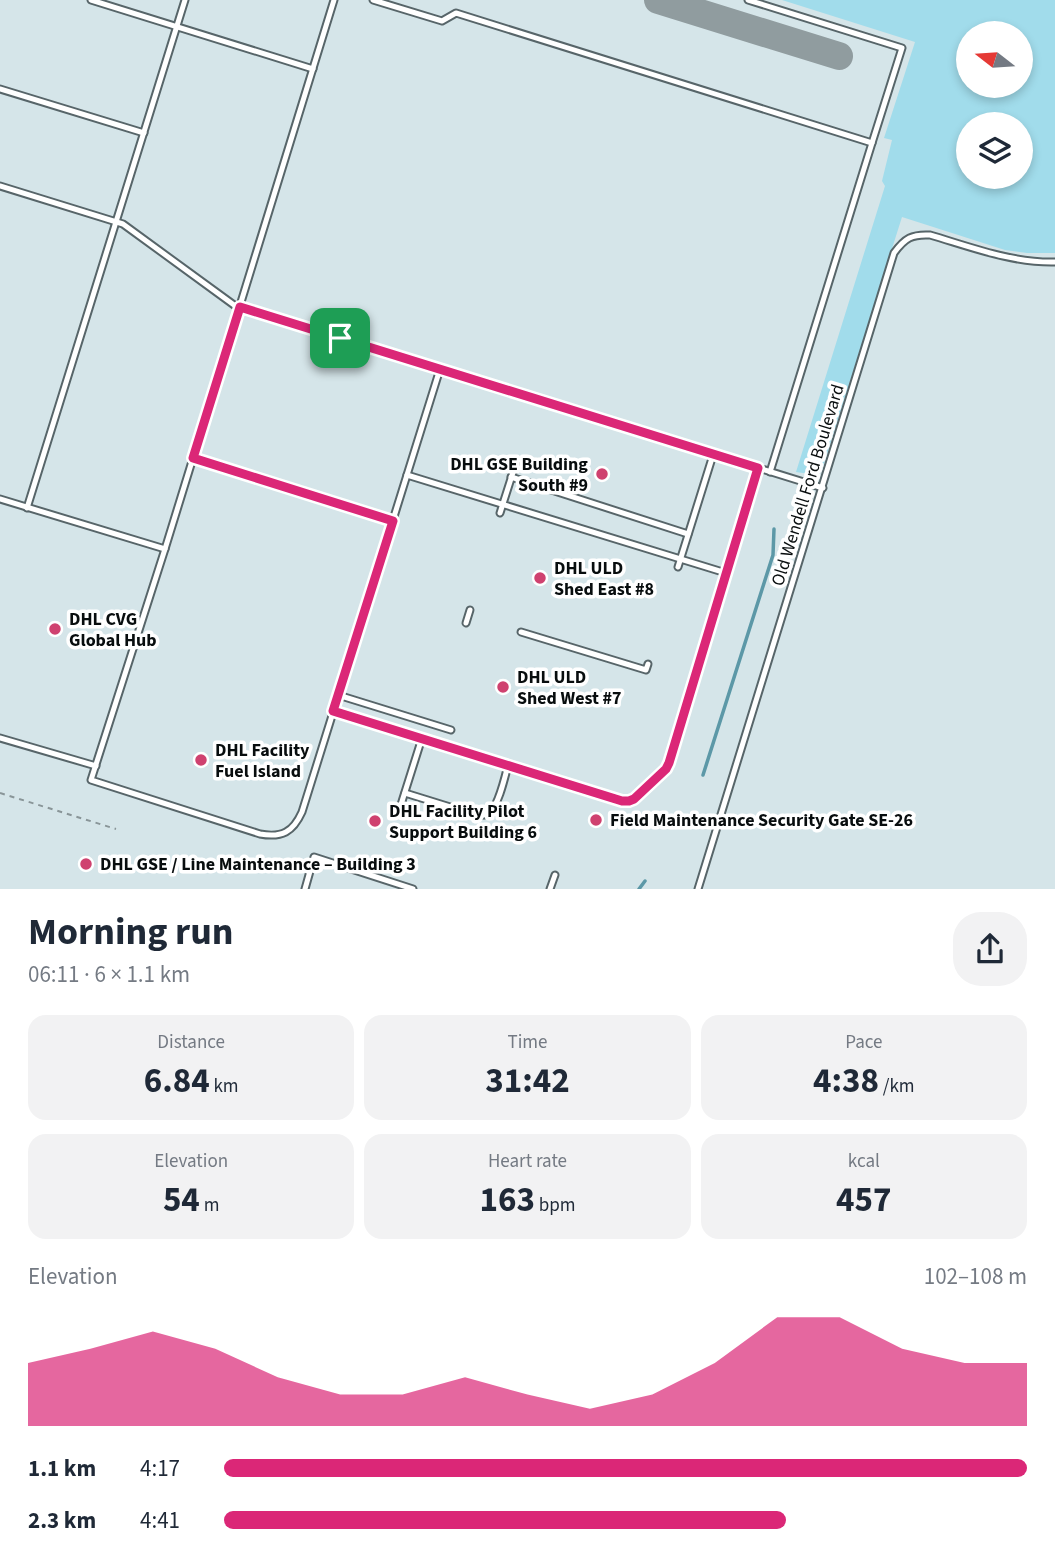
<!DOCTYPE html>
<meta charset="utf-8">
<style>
:root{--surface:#fff;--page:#f2f2f3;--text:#1f2937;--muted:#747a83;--accent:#db2777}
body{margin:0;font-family:"Source Sans 3",sans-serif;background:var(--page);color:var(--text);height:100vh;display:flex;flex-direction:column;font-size:26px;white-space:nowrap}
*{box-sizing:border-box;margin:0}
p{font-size:23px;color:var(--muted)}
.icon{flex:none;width:38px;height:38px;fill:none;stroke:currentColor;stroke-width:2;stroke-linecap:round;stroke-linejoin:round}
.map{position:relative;height:889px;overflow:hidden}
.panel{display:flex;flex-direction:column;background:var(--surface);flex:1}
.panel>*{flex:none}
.needle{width:46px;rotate:287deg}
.controls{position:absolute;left:956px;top:21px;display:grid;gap:14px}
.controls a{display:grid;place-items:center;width:77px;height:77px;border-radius:50%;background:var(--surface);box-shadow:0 4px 10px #0003;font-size:35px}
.pin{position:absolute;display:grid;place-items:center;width:60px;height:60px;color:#fff;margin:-30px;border-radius:14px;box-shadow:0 4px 10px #0006}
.round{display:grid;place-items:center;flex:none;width:74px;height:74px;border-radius:28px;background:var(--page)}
.overview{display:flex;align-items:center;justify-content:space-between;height:119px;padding:0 28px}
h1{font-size:38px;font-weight:700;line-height:52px}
.metrics{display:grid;grid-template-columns:repeat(3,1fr);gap:10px;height:119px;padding:7px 28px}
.metrics div{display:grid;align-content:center;border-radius:18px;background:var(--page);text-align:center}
.metrics b{font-size:35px;font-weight:700}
.metrics small{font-size:19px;font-weight:400}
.metrics p{font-size:19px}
.chart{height:196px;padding:14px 28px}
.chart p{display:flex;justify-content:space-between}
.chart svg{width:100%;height:126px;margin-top:7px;fill:var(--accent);opacity:.7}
ul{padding:0 28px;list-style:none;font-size:23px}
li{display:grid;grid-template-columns:112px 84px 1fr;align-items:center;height:52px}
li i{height:18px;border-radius:9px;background:var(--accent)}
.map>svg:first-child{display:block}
</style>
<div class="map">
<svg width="1055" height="889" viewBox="0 0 1055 889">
<rect width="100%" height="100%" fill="#d5e5e9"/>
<path fill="#a1dceb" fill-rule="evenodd" d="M782 0H1055V253H1027L1005 250 902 217 822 470 810 474 796 472 885 186 882 181 892 140 884 138 915 42ZM968 33H1020V86H968ZM968 124H1020V177H968Z"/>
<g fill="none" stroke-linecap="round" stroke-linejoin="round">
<g stroke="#5c98a7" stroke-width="3.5">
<polyline points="703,775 773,555 774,529"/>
<polyline points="639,889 645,881"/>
</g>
<polyline stroke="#909c9f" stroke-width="28" points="658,0 839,56"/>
<g stroke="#576569" stroke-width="9">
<g id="lane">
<polyline points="91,0 313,69"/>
<path d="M334 0 165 549 91 780 260 834C282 838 293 832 302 812L440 369"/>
<polyline points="373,0 442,21 456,13 872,143 770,472"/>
<polyline points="748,0 902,48 872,143"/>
<polyline points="0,89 144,133"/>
<polyline points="0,186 123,224 234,305 823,488"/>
<polyline points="193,458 393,521"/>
<polyline points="407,475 726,573"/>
<polyline points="511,477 688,534"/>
<polyline points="0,499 165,549"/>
<polyline points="27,508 185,0"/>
<polyline points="500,513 516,463"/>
<polyline points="678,567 713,455"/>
<polyline points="466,623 470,610"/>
<polyline points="521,632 646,670 648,664"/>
<polyline points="338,695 451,730"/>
<polyline points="333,711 622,801 629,801 634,798 666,769 669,763 758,468"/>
<polyline points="0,738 96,766"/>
<path d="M405 793 476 815C481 815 483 816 488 814 498 808 505 777 508 765"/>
<polyline points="398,814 422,738"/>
<polyline points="305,889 314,857 413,889"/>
<polyline points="550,889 555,875"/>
<path d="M698 889 894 253C905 238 912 234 930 235 971 247 1012 263 1055 262"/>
</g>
</g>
<polyline stroke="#899598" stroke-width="2" stroke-dasharray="5 5" stroke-linecap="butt" points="0,793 116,829"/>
<use href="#lane" stroke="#fff" stroke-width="5"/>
</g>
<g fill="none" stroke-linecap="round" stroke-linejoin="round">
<g stroke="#fff" stroke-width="14">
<polygon id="route" points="240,307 758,468 669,763 666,769 634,799 629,801 622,801 333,711 393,521 193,458"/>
</g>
<use href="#route" stroke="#db2777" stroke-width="9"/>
</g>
<g fill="#cf416f" stroke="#fff" stroke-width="2.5">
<circle cx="602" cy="474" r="7"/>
<circle cx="540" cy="578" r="7"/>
<circle cx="55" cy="629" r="7"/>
<circle cx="503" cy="687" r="7"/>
<circle cx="201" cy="760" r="7"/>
<circle cx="596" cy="820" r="7"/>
<circle cx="375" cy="821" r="7"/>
<circle cx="86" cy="864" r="7"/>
</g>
<g text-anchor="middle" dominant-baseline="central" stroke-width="7" stroke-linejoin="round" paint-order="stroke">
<g font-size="18" font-weight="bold" fill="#080d0e" stroke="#fff" text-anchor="start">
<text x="588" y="464" text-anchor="end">DHL GSE Building<tspan x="588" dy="21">South #9</tspan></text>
<text x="554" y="568">DHL ULD<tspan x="554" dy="21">Shed East #8</tspan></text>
<text x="69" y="619">DHL CVG<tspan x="69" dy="21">Global Hub</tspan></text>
<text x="517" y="677">DHL ULD<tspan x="517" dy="21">Shed West #7</tspan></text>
<text x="215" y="750">DHL Facility<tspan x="215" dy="21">Fuel Island</tspan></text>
<text x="389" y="811">DHL Facility Pilot<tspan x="389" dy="21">Support Building 6</tspan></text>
<text x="610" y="820">Field Maintenance Security Gate SE-26</text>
<text x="100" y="864">DHL GSE / Line Maintenance – Building 3</text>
</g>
<g font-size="18" fill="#080d0e" stroke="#fff">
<text transform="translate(808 485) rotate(-73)">Old Wendell Ford Boulevard</text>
</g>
</g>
</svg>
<div class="controls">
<a><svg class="needle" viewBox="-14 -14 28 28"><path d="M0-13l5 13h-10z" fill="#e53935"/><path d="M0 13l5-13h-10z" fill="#747a83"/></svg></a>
<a><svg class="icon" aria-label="layers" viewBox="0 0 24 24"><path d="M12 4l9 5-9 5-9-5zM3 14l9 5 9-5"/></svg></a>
</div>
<div class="pin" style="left:340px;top:338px;background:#1e9e55"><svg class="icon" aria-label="arrive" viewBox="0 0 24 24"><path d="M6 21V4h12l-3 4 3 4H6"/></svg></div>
</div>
<section class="panel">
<div class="overview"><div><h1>Morning run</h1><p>06:11 · 6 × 1.1 km</p></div><a class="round"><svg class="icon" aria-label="share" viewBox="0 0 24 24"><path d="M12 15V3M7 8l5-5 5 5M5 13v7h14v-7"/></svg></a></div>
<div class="metrics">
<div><p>Distance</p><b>6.84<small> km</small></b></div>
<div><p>Time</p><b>31:42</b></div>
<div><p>Pace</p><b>4:38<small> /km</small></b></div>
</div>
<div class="metrics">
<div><p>Elevation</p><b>54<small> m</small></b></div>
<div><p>Heart rate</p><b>163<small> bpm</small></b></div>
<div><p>kcal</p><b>457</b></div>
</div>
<div class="chart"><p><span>Elevation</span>102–108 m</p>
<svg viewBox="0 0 160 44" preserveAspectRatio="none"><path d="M0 44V22L10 17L20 11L30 17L40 27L50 33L60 33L70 27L80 33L90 38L100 33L110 22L120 6L130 6L140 17L150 22L160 22V44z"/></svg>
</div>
<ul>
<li><b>1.1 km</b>4:17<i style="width:100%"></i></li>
<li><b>2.3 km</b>4:41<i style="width:70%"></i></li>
</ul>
</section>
